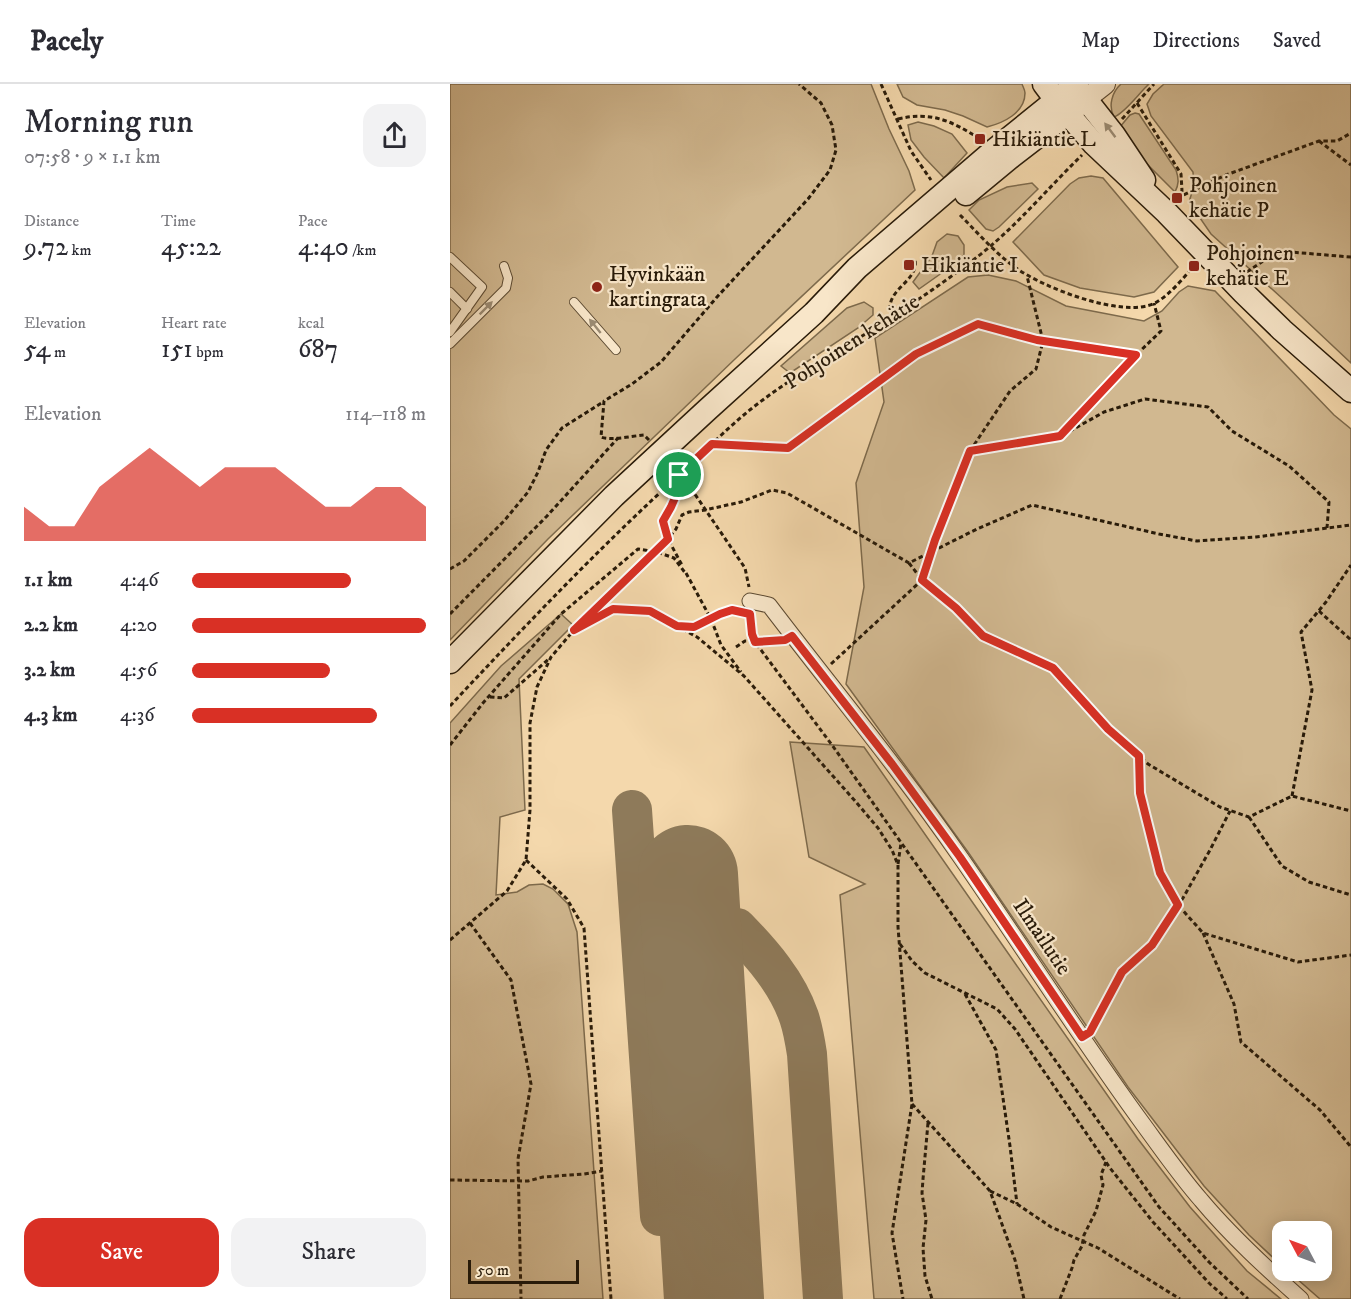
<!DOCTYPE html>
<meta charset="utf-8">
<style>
:root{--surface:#fff;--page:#f2f2f3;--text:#2b2b33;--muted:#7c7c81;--line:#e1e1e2;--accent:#d93025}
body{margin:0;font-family:"IM FELL DW Pica",serif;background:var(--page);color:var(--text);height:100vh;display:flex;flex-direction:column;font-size:22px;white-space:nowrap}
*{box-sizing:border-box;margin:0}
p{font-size:20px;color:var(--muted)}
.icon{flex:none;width:33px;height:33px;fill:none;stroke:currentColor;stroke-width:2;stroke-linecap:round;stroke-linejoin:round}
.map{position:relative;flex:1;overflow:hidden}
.details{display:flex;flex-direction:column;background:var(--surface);width:450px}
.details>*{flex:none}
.needle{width:39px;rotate:311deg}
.fabs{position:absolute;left:822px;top:1137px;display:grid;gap:12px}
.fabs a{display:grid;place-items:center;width:60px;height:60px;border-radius:12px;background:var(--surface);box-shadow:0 3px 15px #0003;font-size:30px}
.scale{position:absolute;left:18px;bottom:15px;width:111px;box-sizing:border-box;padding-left:6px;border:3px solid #291b09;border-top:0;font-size:16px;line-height:21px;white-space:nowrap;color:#291b09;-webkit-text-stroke:4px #f8e6c9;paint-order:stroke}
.pin{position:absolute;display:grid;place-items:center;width:51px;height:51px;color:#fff;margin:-26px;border:3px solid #fff;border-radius:50%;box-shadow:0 2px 6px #0007}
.round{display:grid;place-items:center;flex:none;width:63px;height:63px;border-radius:18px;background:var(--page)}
.overview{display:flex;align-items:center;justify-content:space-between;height:102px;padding:0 24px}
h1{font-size:33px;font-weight:600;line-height:45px}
.figures{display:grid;grid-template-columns:repeat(3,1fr);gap:9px;height:102px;padding:6px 24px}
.figures div{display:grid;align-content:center}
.figures b{font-size:26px;font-weight:600}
.figures small{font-size:16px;font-weight:400}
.figures p{font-size:16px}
.chart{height:168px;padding:12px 24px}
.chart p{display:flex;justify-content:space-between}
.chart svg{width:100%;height:108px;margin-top:6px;fill:var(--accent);opacity:.7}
.primary-button{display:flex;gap:12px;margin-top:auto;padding:12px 24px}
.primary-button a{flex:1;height:69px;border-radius:18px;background:var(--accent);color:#fff;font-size:24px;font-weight:600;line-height:69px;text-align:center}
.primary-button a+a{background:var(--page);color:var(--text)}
ul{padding:0 24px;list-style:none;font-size:20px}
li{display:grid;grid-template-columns:96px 72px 1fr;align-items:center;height:45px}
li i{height:15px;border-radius:8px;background:var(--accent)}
header{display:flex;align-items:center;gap:36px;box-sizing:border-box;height:84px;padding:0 30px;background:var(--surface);border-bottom:2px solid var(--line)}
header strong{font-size:28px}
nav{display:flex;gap:33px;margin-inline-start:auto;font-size:21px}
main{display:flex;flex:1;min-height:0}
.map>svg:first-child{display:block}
</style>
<header>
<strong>Pacely</strong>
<nav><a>Map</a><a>Directions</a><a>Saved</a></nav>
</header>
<main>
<section class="details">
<div class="overview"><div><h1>Morning run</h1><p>07:58 · 9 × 1.1 km</p></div><a class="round"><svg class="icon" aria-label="share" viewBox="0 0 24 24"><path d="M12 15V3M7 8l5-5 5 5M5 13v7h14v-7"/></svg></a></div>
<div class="figures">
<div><p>Distance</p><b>9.72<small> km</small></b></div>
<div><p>Time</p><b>45:22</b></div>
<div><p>Pace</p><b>4:40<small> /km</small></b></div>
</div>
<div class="figures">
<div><p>Elevation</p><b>54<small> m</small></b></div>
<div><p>Heart rate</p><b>151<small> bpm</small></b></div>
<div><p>kcal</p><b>687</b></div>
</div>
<div class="chart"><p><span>Elevation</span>114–118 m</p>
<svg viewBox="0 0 160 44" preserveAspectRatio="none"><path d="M0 44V30L10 38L20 38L30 22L40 14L50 6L60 14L70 22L80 14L90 14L100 14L110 22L120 30L130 30L140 22L150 22L160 30V44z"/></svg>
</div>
<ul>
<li><b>1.1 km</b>4:46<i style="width:68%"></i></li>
<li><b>2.2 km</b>4:20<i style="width:100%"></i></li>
<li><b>3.2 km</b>4:56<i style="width:59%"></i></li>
<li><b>4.3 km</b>4:36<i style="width:79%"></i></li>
</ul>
<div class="primary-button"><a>Save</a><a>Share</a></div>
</section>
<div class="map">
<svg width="901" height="1215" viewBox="0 0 901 1215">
<rect width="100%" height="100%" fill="#f4d8ac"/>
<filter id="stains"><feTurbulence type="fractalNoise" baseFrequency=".00333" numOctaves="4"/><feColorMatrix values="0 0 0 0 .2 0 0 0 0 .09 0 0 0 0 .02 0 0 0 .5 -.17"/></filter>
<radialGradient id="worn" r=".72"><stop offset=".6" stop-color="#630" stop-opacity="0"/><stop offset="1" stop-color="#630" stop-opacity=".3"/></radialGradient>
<g fill="#d1b890" stroke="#7d6a4c" stroke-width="1.5">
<polygon points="0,0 421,0 439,45 459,87 465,106 285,275 98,455 0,556"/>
<path d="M447 0H572C573 3 575 6 575 9 575 29 553 39 537 43L513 32 495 26 467 21 453 13Z"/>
<path d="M671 0H699C689 9 675 29 664 33 658 22 662 8 671 0Z"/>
<polygon points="714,0 901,0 901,279 834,216 761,150 739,118 744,102 743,88 701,32 697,20 703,10"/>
<path d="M685 29 689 30 726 86C729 95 729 100 725 108L686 69 669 44 680 31Z"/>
<polygon points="468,38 484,42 502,50 517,69 494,94 474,73 461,56 458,41"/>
<polygon points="641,92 653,94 728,183 704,208 684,213 630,204 594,191 563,158 620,100 629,94"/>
<polygon points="582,99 588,105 549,143 543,147 536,145 519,126 529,116 557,103"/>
<polygon points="497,150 508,152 514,161 514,171 503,181 469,205 463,198 482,172 487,158"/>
<polygon points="538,191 566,197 616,222 694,237 712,227 729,208 738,202 765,207 884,331 901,345 901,1215 870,1215 838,1187 872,1186 872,1148 832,1148 832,1182 799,1151 754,1102 678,1003 518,768 396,600 414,503 406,399 434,318 425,254 518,193"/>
<polygon points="414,218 423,224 423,231 408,244 340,289 331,282 397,224"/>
<polygon points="111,530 123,541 69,595 75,726 50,733 46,811 67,808 79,801 93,800 103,805 118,820 127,848 153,1215 0,1215 0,639 51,582"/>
<polygon points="340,658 414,663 688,1055 740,1123 797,1187 831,1215 424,1215 390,811 415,800 359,773"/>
</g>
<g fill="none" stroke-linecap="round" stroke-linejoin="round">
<g stroke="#8e7a5a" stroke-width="40">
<polyline points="182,726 210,1132"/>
<path d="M242 844H287C312 870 337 898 349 933 353 945 355 957 357 970L373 1215"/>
</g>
<polyline stroke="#8e7a5a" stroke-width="100" points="238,791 264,1215"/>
<g stroke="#5c4a32" stroke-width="10">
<g id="service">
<polyline points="0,173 32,203 0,248"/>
<polyline points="0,208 17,225"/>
<polyline points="124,218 166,266"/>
<polyline points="0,260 56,204 58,194 54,182"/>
</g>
</g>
<g stroke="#5c4a32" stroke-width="17">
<path id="minor" d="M300 517 319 521C383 605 451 687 511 774 572 862 630 954 693 1040 712 1066 730 1092 751 1116 781 1152 816 1184 851 1215"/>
</g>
<g stroke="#5c4a32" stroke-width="22">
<polyline id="tertiary" points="636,15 655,0"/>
</g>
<g stroke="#291b09" stroke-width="25">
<g id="secondary">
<polyline points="594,0 606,16 644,60 717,129 794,209 832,246 901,307"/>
<polyline points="627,4 664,51 694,96"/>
<polyline points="516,110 562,72 636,15"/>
<polyline points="0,578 164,412 257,326 364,229 407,184 542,68 625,1"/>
</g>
</g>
<g stroke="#291b09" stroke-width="3" stroke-dasharray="4.5 3" stroke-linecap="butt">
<polyline points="431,0 461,67 481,96"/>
<polyline points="687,19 731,90 732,107 728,112"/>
<path d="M448 35C481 27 502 37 530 55"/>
<polyline points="672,35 704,0"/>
<polyline points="869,57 901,81"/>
<polyline points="727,114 776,91 869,57 887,57 901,49"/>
<path d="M510 131C528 149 545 169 566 184 594 204 673 235 705 219 720 211 733 194 745 181"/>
<polyline points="797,188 819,173 840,168 901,173"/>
<path d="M442 233C431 206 469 199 465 176"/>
<polyline points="613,351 654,328 695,315 758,323 782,347 839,382 879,418 877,444"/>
<path d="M199 356 194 351C181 352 161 357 151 353L154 317 182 300 211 278 267 213 358 115 380 86 386 66 382 41 371 19 349 0"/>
<polyline points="263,360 338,364 467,270 528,240 587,256 686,271"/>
<polyline points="520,367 560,307 586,285 593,257 577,192"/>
<polyline points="222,381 238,400 295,484 299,503"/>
<path d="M229 393C226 410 222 422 213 437L218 455 233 483"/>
<polyline points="459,479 472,496 506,524 533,552 603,584 658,645 698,680 770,723 799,733 842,712 901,727"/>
<polyline points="0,485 14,477 54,437 78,408 88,388 96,366 112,344 153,318"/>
<polyline points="236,489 261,535 271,561 291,588"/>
<polyline points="869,527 901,556"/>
<polyline points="0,530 97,432 168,354"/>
<polyline points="301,531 302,550 305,558 382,661 709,1123 759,1178 798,1215"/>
<polyline points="129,541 207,468 226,445 232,431 239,428 255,426 291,418 322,406 337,409 459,479 527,445 582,421 709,450 747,457 806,453 901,441"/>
<path d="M228 542C233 542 239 543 243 543 260 540 272 524 290 528"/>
<polyline points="286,563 295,557 330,556"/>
<polyline points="381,580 472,496 485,456 520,367 610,352 686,271 711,247 704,219"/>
<polyline points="40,613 54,614 100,574"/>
<path d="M0 622C74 543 148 465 227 393 252 370 275 346 301 325 345 290 395 264 442 233 471 214 500 194 527 173 564 145 598 104 632 71"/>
<polyline points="0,661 33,619 111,530 188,465 207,468 224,474 236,490"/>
<polyline points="689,672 690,709 710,789 728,821 753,849 848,878 901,871"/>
<polyline points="842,712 862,606 851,548 876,518 901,481"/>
<polyline points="799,733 832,782 859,798 901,811"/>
<polyline points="76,776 117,815 134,844 161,1215"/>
<polyline points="448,780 451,759"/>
<polyline points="20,839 61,896 81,1000 68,1075 71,1215"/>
<polyline points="753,849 784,920 791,958 870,1026 901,1063"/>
<polyline points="0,856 57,807 76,776 80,726 80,639 87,603 101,573 124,546 163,525 200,527 247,553 294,592 406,718 428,744 442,766 448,781 448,843 462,1020 442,1149 453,1215"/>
<polyline points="450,860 462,877 475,889 547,925 565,945 660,1084 703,1138 759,1199 777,1215"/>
<polyline points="515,910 546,966 560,1062 567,1120"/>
<polyline points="642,944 672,888 701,861 733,814 760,766 780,727"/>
<polyline points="462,1020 540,1107 565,1176 574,1215"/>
<polyline points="478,1039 473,1095 472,1109 476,1136 473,1164 475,1192 482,1215"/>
<polyline points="0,1096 78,1097 93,1093 134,1090 152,1087"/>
<polyline points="540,1107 567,1120 601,1143 648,1164 730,1215"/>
<polyline points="610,1215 622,1184 624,1176 632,1162 634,1151 646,1127 653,1101 651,1091 656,1078"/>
</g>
<use href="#service" stroke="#f8e6c9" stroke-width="8"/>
<use href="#minor" stroke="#f8e6c9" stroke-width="15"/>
<use href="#tertiary" stroke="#f8e6c9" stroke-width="20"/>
<use href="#secondary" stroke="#f8e6c9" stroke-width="22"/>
</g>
<defs><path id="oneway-solid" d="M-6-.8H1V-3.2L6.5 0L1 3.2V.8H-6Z" transform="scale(1.5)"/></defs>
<g fill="#9b8b73">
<use href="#oneway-solid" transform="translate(660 46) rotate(-127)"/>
<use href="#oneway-solid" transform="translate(36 224) rotate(-45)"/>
<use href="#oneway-solid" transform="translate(145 242) rotate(-129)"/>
</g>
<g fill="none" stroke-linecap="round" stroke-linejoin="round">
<g stroke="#fff" stroke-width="12">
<polygon id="route" points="528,240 587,256 686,271 610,352 520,367 485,456 472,496 506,524 533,552 603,584 658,645 689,672 690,709 710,789 728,821 702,861 672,888 640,948 632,953 510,773 442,680 342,552 335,556 305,558 302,550 300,530 282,526 270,530 244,543 227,542 200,527 163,525 124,546 218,455 213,437 221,423 227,409 229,391 262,360 338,364 466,270"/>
</g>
<use href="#route" stroke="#d93025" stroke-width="8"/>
</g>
<g fill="#8f2418" stroke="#f8e6c9" stroke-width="2">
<rect x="524" y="49" width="12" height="12" rx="3"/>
<rect x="721" y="108" width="12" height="12" rx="3"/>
<rect x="453" y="175" width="12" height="12" rx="3"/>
<rect x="738" y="176" width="12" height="12" rx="3"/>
<circle cx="147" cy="203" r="6"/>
</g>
<g text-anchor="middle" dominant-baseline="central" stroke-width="4.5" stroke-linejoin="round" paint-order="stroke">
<g font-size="22" fill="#291b09" stroke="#f8e6c9" text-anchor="start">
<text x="542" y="55">Hikiäntie L</text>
<text x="739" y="101">Pohjoinen<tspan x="739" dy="25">kehätie P</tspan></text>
<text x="756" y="169">Pohjoinen<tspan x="756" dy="25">kehätie E</tspan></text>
<text x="471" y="181">Hikiäntie I</text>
<text x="159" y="190">Hyvinkään<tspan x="159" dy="25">kartingrata</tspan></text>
</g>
<g font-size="22" fill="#291b09" stroke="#f8e6c9">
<text transform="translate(402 258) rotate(-33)">Pohjoinen kehätie</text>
<text transform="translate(592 853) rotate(56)">Ilmailutie</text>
</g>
</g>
<rect width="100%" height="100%" filter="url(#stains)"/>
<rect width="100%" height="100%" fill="url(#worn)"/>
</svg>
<div class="fabs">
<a><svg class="needle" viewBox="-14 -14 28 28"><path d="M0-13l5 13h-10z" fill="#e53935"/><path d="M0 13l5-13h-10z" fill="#7c7c81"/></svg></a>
</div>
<div class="scale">50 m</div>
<div class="pin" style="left:229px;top:391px;background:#1e9e55"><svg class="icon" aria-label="arrive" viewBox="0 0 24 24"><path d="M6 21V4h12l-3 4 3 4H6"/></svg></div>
</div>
</main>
